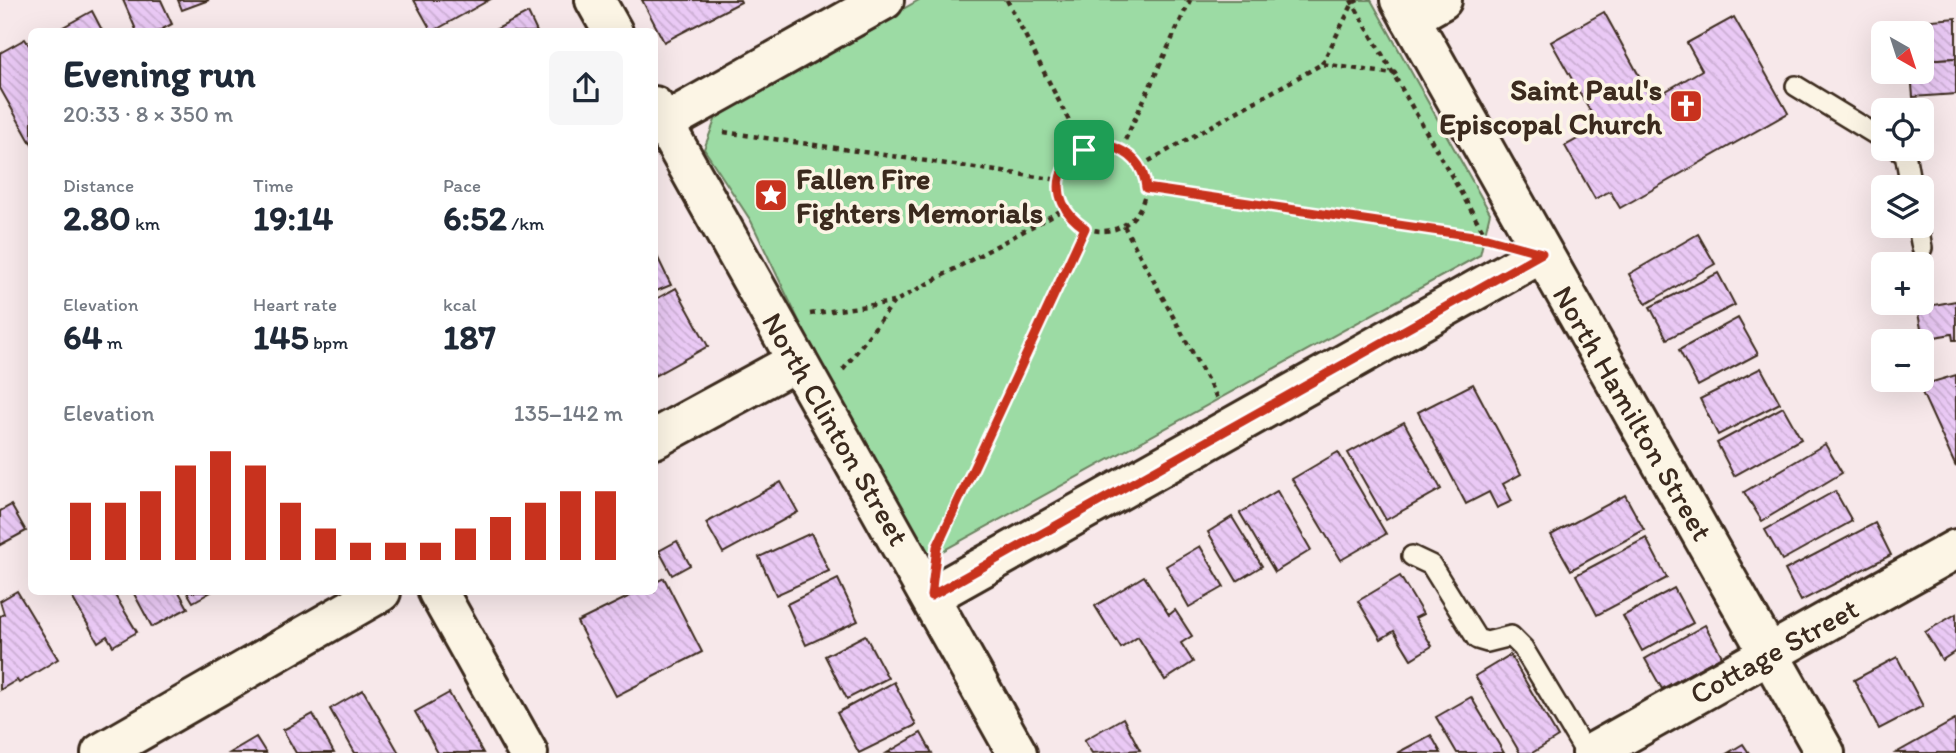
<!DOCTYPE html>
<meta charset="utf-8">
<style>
:root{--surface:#fff;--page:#f6f6f7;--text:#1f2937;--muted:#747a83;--accent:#c8321e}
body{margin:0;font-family:Itim,sans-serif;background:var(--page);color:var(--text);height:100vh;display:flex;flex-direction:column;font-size:26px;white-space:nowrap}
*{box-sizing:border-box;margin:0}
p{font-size:23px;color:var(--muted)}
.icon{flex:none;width:38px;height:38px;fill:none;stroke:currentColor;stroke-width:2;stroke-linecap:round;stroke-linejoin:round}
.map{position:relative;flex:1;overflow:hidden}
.details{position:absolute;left:28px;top:28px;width:630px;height:567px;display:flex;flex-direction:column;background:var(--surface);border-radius:10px;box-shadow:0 7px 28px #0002}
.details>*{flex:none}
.needle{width:46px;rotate:141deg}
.tools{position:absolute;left:1871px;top:21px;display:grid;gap:14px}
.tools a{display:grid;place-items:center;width:63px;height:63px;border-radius:10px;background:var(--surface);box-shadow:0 7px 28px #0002;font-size:35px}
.pin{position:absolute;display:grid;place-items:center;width:60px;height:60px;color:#fff;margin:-30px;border-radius:14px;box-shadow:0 4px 10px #0006}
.round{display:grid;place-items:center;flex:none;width:74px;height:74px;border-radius:10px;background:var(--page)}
.head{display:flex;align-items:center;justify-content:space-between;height:119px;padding:0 35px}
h1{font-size:38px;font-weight:800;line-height:52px}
.stats{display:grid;grid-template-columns:repeat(3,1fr);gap:10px;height:119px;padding:7px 35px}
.stats div{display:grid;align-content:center}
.stats b{font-size:35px;font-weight:800}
.stats small{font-size:19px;font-weight:400}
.stats p{font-size:19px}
.chart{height:196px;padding:14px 35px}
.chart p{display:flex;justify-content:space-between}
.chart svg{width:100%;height:126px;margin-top:7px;stroke:var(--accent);stroke-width:6}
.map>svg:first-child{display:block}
</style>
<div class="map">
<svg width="1956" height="753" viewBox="0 0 1956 753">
<defs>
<pattern id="building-back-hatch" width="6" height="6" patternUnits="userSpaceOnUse" patternTransform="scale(1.75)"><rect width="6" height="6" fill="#eac9f5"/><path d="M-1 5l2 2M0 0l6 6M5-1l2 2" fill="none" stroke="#caadd2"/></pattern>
</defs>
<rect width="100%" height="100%" fill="#f7e8ea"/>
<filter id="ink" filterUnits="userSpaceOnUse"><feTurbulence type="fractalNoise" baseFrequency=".0143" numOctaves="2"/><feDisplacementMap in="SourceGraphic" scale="14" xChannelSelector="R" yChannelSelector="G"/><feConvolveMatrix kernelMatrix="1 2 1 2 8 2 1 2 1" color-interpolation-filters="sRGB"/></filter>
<g filter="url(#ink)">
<polygon fill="#9cdba4" stroke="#6c8261" stroke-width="2" points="919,0 1371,0 1490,213 1480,255 930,558 812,348 751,221 704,149 717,115"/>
<g fill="url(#building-back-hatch)" stroke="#3b2a1e" stroke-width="2">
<polygon points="123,0 161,0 172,24 157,32 137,32"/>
<polygon points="178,0 209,0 182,10"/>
<polygon points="414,0 489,0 432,32"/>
<polygon points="642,0 740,0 741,2 664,42"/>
<polygon points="92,11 103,32 57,32 56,31"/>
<polygon points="1604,12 1652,99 1702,70 1687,43 1734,17 1788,113 1620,208 1610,191 1595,199 1565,146 1599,127 1551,42"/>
<polygon points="528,13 537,32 491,32"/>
<polygon points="1956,18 1956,58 1922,60 1922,33 1909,33 1908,22"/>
<polygon points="25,39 32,50 32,145 0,88 0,53"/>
<polygon points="1956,58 1956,94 1913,97 1911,72 1922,72 1922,60"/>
<polygon points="1698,234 1715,264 1646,304 1629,274"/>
<polygon points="656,254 671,285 654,292 654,255"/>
<polygon points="1718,273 1735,305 1667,339 1650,307"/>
<polygon points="676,288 708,346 654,376 654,300"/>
<polygon points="1956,301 1956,340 1953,340 1952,334 1923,339 1917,308"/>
<polygon points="1738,318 1758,354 1698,386 1679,350"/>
<polygon points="1761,368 1780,403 1718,435 1700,399"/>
<polygon points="1956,375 1956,467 1919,386"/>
<polygon points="1473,384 1521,474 1503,484 1512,501 1497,508 1489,492 1466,504 1418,412"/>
<polygon points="1783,407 1801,439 1734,476 1717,443"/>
<polygon points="1404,422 1441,489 1386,520 1348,453"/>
<polygon points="1825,444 1842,473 1762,521 1744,492"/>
<polygon points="1338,452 1386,534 1341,560 1292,479"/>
<polygon points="781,482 798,512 723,553 706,523"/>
<polygon points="1277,491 1311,550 1275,572 1240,513"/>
<polygon points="1835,491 1852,521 1782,560 1765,530"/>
<polygon points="1625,495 1644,530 1571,570 1551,535"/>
<polygon points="11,505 26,531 0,545 0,511"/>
<polygon points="1232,517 1262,566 1237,581 1208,532"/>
<polygon points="1875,523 1891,555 1801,601 1785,570"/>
<polygon points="811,533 829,571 776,595 759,557"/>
<polygon points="1646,538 1667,578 1597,615 1576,575"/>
<polygon points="677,541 690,565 672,575 659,551"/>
<polygon points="1200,546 1224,587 1189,607 1166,566"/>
<polygon points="1144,576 1169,615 1175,610 1192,636 1181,643 1193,662 1165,680 1138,637 1121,648 1095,606"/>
<polygon points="1400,576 1423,614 1415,618 1432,646 1411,659 1394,631 1381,639 1358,601"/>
<polygon points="664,578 702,652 616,696 577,622 638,592 654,592 654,583"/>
<polygon points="838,579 858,621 806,645 787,604"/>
<polygon points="1674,588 1693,623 1642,651 1623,616"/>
<polygon points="17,591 58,659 19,683 17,680 0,690 0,616 4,614 0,601"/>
<polygon points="69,592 113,592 137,632 113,646 107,636 98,642"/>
<polygon points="133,592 179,592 188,608 152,627"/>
<polygon points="187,592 211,592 193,602"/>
<polygon points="1956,614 1956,651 1942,660 1925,632"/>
<polygon points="1705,625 1722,656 1662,689 1645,659"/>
<polygon points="865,635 888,678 847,699 825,656"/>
<polygon points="1510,655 1558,737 1532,753 1520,753 1475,676"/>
<polygon points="1897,657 1923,706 1879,729 1854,680"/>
<polygon points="894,682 916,725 859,753 837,713"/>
<polygon points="363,690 399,753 355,753 330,709"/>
<polygon points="449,693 483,753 438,753 415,712"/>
<polygon points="1471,697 1504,753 1457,753 1436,717"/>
<polygon points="313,714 334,753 296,753 283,730"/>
<polygon points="1123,718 1140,750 1092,753 1084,740"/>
<polygon points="1955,720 1956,753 1896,753"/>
<polygon points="921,733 932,753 887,753"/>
<polygon points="1431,735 1441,753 1397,753"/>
<polygon points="256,737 266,753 229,753"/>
<polygon points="1743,744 1749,753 1728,753"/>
</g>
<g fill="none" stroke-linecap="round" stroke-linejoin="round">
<g stroke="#3b2a1e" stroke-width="24">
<g id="service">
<polyline points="1796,86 1883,139"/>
<polyline points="1898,149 1905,153 1911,187"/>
<polyline points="1918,226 1922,248"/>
<polyline points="1412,556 1431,565 1477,639 1487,642 1511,636 1523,648 1586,753"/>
</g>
</g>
<g stroke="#3b2a1e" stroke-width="44">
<g id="minor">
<polyline points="1400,0 1825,753"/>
<polyline points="1410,18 1442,0"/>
<polyline points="664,123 884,0"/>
<polyline points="654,439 797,361"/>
<polyline points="438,592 528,753"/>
<polyline points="931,596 1542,253"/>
<polyline points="101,753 381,592"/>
<polyline points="1592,753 1956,549"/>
</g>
</g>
<g stroke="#3b2a1e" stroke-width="44">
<g id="tertiary">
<polyline points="595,0 613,32"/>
<polyline points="654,106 1017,753"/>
</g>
</g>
<g stroke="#3b2a1e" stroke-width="4.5" stroke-dasharray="5 5" stroke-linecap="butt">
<polyline points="1007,0 1084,150"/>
<polyline points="1351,0 1487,238"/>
<polyline points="1322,64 1353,3 1358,0"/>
<polyline points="724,132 1059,180"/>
<circle cx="1102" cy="188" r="43"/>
<polyline points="1121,149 1190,0"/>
<polyline points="1140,166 1322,64 1393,74 1401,69"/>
<polyline points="1146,188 1494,240"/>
<polyline points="1124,226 1217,398"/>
<polyline points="810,314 894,302"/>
<polyline points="843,370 894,302 1064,209"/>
<polyline points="939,541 1085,227"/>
</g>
<use href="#service" stroke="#fcf5e5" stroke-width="19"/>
<use href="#minor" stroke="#fcf5e5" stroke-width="38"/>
<use href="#tertiary" stroke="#fcf5e5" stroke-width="38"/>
</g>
</g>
<g fill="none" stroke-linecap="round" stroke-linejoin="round" filter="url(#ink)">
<g stroke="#fff" stroke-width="14">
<path id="route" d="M1108 145C1130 152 1144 164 1146 188L1487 238 1542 253 931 596 937 547 1085 228C1041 199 1056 147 1108 145Z"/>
</g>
<use href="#route" stroke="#c8321e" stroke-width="9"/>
</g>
<defs>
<g id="church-square" transform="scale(1.75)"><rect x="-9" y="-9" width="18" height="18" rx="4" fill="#c8321e" stroke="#fcf5e5"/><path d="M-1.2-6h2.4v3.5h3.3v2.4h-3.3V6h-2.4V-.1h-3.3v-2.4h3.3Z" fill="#fff"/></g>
<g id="sight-square" transform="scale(1.75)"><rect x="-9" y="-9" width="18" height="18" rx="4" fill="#c8321e" stroke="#fcf5e5"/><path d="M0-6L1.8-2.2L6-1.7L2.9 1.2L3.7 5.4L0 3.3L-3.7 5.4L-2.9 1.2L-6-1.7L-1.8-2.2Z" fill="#fff"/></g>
</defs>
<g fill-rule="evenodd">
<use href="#church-square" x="1686" y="106"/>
<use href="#sight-square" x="771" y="195"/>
</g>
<g text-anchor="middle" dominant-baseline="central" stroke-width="7" stroke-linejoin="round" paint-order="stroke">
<g font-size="30" font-weight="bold" fill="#3b2a1e" stroke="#fcf5e5" text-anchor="end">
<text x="1662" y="89">Saint Paul's<tspan x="1662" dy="34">Episcopal Church</tspan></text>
<text x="796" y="178" text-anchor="start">Fallen Fire<tspan x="796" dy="34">Fighters Memorials</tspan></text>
</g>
<g font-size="30" fill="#3b2a1e" stroke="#fcf5e5">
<text transform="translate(1633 413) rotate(60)">North Hamilton Street</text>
<text transform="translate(836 429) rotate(60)">North Clinton Street</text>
<text transform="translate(1774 651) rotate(-29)">Cottage Street</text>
</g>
</g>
</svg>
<div class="tools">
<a><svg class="needle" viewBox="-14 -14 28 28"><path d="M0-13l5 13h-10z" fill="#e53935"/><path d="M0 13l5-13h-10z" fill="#747a83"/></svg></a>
<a><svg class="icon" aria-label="locate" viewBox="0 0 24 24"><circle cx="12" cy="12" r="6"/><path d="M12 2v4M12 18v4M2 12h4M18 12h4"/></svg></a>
<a><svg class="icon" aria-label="layers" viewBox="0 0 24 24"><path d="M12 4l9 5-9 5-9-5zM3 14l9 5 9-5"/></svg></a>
<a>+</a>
<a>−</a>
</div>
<div class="pin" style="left:1084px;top:150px;background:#1e9e55"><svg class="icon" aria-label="arrive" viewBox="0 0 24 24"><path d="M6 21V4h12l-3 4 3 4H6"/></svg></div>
<section class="details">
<div class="head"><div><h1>Evening run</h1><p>20:33 · 8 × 350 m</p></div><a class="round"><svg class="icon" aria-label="share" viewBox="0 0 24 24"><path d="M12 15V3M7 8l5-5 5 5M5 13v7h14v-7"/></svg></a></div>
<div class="stats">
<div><p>Distance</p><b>2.80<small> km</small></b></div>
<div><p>Time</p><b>19:14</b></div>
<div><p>Pace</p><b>6:52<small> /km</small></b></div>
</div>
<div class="stats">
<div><p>Elevation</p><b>64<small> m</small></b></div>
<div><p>Heart rate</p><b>145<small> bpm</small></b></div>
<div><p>kcal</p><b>187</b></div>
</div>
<div class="chart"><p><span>Elevation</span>135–142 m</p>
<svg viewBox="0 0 160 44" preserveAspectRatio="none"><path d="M5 44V24M15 44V24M25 44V20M35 44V11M45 44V6M55 44V11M65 44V24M75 44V33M85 44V38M95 44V38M105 44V38M115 44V33M125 44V29M135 44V24M145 44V20M155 44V20"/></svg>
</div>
</section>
</div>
